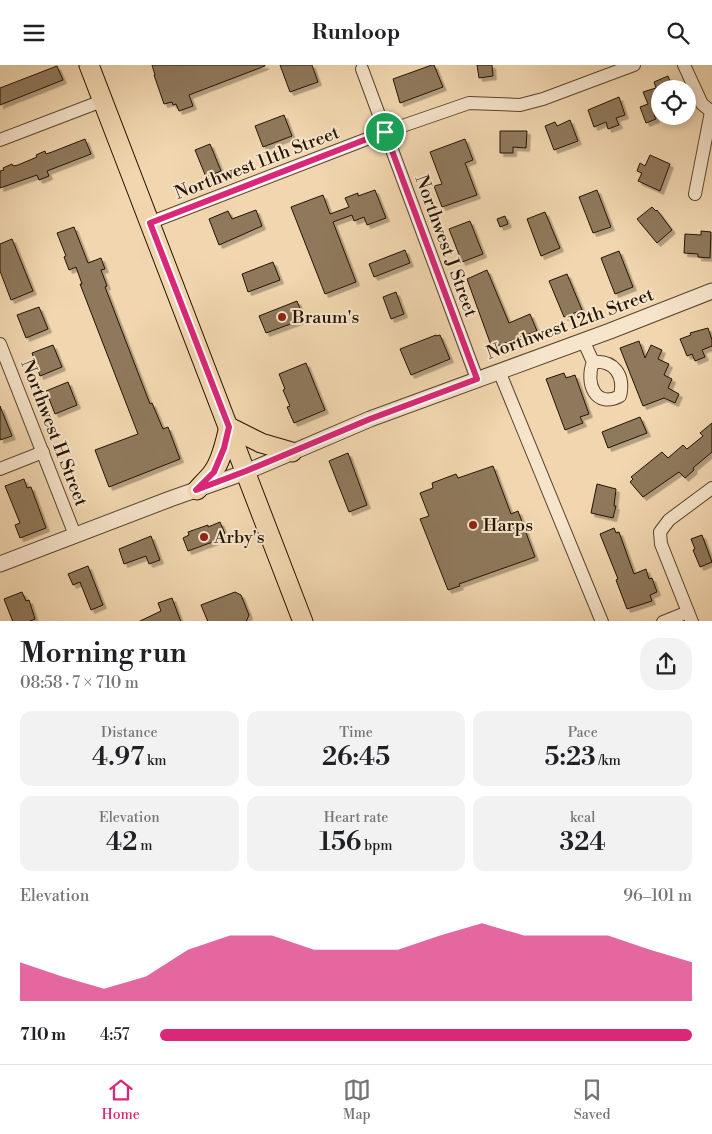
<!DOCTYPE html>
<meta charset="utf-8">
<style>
:root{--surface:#fff;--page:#f2f2f2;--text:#202124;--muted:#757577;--line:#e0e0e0;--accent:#db2777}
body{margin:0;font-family:"Libre Bodoni",serif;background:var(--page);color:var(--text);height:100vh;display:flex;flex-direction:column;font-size:19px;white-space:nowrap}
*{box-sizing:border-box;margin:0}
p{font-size:16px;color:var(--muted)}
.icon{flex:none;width:28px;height:28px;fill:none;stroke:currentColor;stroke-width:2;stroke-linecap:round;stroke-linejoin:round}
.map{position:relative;height:556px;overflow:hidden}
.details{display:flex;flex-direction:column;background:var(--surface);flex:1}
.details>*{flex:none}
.buttons{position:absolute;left:651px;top:15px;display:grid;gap:10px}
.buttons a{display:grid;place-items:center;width:45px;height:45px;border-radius:50%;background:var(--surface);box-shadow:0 2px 8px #0003;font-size:25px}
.pin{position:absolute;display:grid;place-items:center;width:42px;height:42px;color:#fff;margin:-21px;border:2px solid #fff;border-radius:50%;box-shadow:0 1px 5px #0007}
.round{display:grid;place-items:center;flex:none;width:52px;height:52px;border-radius:20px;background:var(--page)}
.summary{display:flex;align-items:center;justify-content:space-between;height:85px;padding:0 20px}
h1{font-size:28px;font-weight:600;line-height:38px}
.metrics{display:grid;grid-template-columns:repeat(3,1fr);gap:8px;height:85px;padding:5px 20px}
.metrics div{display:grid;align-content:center;border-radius:12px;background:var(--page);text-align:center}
.metrics b{font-size:25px;font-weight:600}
.metrics small{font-size:14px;font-weight:400}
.metrics p{font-size:14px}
.chart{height:140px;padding:10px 20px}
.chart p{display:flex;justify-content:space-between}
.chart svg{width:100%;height:90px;margin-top:5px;fill:var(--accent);opacity:.7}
ul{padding:0 20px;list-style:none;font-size:16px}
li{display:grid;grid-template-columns:80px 60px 1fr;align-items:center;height:38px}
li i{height:12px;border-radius:6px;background:var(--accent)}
header{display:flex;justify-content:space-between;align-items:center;height:65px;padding:0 20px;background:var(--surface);font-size:22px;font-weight:600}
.menu{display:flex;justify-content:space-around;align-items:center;height:70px;border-top:1px solid var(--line);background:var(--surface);font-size:14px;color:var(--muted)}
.menu a{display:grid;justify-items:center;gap:2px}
.menu .current{color:var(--accent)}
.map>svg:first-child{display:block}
</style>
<header><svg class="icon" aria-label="menu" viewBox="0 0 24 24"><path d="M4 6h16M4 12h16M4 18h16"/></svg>Runloop<svg class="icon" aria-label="search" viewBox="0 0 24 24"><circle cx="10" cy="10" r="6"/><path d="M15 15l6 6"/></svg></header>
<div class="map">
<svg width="712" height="557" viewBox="0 0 712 557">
<defs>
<filter id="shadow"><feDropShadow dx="3.5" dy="3.5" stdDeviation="0" flood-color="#0004"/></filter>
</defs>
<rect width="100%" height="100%" fill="#f1d6af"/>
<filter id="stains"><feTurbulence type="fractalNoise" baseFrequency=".004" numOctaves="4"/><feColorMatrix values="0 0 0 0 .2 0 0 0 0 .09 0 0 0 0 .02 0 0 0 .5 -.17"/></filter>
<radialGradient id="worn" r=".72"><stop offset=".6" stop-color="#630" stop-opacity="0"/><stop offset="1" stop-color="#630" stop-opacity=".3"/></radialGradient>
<g fill="#8f795b" stroke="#251400" filter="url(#shadow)">
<polygon points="152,0 265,0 265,1 189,30 193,41 179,46 176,39 173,40 172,37 164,39 154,10 155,10"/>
<polygon points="280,0 312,0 318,17 290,27"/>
<polygon points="432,0 434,0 443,22 400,38 393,14"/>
<polygon points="477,0 492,0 493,11 479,13"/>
<polygon points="57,1 63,15 0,40 0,23"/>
<polygon points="668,11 673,24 660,24 660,47 654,50 656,54 646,58 640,42 648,39 643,27 656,23 654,17"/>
<polygon points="619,32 625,50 616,53 619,60 608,64 606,57 594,62 588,45"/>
<polygon points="284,50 292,71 263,82 255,61"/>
<polygon points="570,55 578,76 554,85 545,61 555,57 557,61"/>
<polygon points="500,66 527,66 526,83 513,82 513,88 500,88"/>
<polygon points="85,74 91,89 47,106 49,111 39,115 37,110 0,123 0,106 4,105 3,103 12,99 13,101 18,100 37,92 36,90 45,86 46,89 52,87"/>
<polygon points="465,74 473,95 465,98 477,130 442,142 434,121 442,119 430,87"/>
<polygon points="210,79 221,106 206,112 195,85"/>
<polygon points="650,90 670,99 660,126 638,116 642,108 637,106 640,98 645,101"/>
<polygon points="375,125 386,153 367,160 364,152 354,156 352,150 333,157 356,217 325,229 291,142 323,130 330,149 349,142 345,133 358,128 358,131"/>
<polygon points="597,125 611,162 593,168 579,132"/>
<polygon points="652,142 656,146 657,145 672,165 657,178 637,154"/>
<polygon points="256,145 262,161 219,180 209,154 228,146 232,154"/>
<polygon points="545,147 560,183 541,191 527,154"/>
<polygon points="505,151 508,159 500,162 497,154"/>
<polygon points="470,156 483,189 462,197 449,164"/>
<polygon points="74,162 88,198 101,193 105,204 101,205 107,221 105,222 150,339 152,338 163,364 168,362 180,394 109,422 95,385 138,369 80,219 82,219 76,202 69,205 64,192 66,191 57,168"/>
<polygon points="701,166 711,167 710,193 698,192 698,189 684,188 685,169 701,170"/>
<polygon points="12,174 33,226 11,235 0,206 0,179"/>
<polygon points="405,185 410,198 374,212 369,199"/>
<polygon points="619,186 633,222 615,229 601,193"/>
<polygon points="273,197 280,215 248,227 242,209"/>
<polygon points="487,205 509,258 530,249 537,266 492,283 467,214"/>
<polygon points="567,209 582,245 564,252 549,216"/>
<polygon points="396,227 404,249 391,254 383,232"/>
<polygon points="297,236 304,254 266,268 259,251"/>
<polygon points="39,242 48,264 26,273 17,250"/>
<polygon points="708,263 712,275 712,281 702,285 705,292 695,296 692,289 687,291 680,274 691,270 690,268"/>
<polygon points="436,270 436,271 440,270 450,294 411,310 400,284"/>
<polygon points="639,276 645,293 651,280 662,285 658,294 669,299 664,310 672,314 668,323 679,329 675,338 664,333 643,341 620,283"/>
<polygon points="53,280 62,302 40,311 32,288"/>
<polygon points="306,298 325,345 294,358 287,342 290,341 283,325 285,324 279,309"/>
<polygon points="564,308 566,313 575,310 589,349 580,352 583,358 565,365 546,314"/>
<polygon points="68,317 77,340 55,349 46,326"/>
<polygon points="0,341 12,371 0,375"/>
<polygon points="640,352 647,368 608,383 602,367"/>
<polygon points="712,358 712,387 693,403 694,405 685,413 679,407 643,432 630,417 633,414 631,412 662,387 668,393 683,380 687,384 703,371 700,368"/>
<polygon points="348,388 367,440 349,447 329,396"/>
<polygon points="493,401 511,449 518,446 535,492 459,519 460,521 448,525 420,454 429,451 420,428 433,423 432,418 456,409 458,413"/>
<polygon points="24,414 27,423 31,422 46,463 20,473 15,460 20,458 5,421"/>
<polygon points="597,419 616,424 614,441 616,441 613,453 591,448"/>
<polygon points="220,457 226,471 217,474 218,475 188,486 183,473 189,470 188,467 208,460 208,462"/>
<polygon points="614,463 616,468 619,467 634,509 646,504 649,514 652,513 657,527 650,530 652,536 627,544 616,515 618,514 600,469"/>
<polygon points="702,470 712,497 700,502 693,485 695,484 691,474"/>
<polygon points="151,471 160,495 149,499 146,491 124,499 119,484"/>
<polygon points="88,501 103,540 91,545 80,517 73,520 68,509"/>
<polygon points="22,527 26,536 29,535 35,554 28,557 13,557 4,534"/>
<polygon points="235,527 241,530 249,550 246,557 208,557 201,540"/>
<polygon points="172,533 181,557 138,557 161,546 158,538"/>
</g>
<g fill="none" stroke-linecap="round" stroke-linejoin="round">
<g stroke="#58442c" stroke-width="14">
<g id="minor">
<polyline points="684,0 702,39 712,47"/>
<polyline points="362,4 477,314"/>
<polyline points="0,75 102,36"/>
<polyline points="695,129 711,47"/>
<polyline points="149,158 385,67 469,38 520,40 543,34 634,0"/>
<path d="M583 275 593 297C585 318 595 344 620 331 625 310 614 295 593 297"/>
<polyline points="0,279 75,470"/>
<polyline points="499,306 602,557"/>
<polyline points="0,404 43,387"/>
<polyline points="663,557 688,547"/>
<polyline points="692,557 661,479 660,467 669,455 712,423"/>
</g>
</g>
<g stroke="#58442c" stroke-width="17">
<polyline id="tertiary" points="0,499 170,434 246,407 370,354 610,266 712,226"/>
</g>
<g stroke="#251400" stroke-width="21">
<g id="primary">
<polyline points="89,0 303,557"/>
<path d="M197 425C202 419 208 414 213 407 222 395 225 377 229 362L261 378 292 387"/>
</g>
</g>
<use href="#minor" stroke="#f6e4cb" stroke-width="12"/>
<use href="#tertiary" stroke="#f6e4cb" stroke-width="15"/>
<use href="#primary" stroke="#f1d6af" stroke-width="19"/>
</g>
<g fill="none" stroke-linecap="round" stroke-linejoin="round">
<g stroke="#fff" stroke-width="10">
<polygon id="route" points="385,67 477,314 370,354 246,406 196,425 214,407 224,383 229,362 150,158"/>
</g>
<use href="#route" stroke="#db2777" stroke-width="6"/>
</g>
<g fill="#8f2418" stroke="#f6e4cb" stroke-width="2">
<circle cx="282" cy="252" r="5"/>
<circle cx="473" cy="460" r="5"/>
<circle cx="204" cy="472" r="5"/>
</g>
<g text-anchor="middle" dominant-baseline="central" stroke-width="4" stroke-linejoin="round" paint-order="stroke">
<g font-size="18" fill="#251400" stroke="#f6e4cb">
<text transform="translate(257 98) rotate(-21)">Northwest 11th Street</text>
<text transform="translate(446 181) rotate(70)">Northwest J Street</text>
<text transform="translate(570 259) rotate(-20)">Northwest 12th Street</text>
<text transform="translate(54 368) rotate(69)">Northwest H Street</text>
</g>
<g font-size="18" fill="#251400" stroke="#f6e4cb" text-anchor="start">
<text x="292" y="252">Braum's</text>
<text x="483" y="460">Harps</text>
<text x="214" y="472">Arby's</text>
</g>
</g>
<rect width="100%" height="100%" filter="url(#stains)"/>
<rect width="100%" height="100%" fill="url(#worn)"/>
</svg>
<div class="buttons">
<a><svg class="icon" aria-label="locate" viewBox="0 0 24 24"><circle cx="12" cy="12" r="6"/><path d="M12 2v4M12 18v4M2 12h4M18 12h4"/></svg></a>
</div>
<div class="pin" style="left:385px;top:67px;background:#1e9e55"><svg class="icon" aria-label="arrive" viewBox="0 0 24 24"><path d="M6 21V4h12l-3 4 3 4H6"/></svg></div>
</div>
<section class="details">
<div class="summary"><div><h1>Morning run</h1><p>08:58 · 7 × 710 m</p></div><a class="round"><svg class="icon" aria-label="share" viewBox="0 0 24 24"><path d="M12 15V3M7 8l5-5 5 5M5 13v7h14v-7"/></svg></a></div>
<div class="metrics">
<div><p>Distance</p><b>4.97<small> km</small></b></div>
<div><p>Time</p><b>26:45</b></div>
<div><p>Pace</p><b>5:23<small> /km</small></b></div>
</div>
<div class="metrics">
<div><p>Elevation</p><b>42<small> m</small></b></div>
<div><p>Heart rate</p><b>156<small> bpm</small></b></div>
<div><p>kcal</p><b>324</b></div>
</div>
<div class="chart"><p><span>Elevation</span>96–101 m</p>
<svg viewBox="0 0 160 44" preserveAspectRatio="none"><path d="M0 44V25L10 32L20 38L30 32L40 19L50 12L60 12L70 19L80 19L90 19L100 12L110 6L120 12L130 12L140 12L150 19L160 25V44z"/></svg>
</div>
<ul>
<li><b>710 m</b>4:57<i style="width:100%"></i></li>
</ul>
</section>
<nav class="menu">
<a class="current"><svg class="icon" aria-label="home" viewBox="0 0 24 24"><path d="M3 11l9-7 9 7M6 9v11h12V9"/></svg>Home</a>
<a><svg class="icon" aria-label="map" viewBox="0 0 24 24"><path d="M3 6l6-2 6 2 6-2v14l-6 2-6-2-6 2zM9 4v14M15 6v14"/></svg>Map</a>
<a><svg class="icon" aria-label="saved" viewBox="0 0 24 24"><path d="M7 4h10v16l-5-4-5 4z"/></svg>Saved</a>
</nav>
